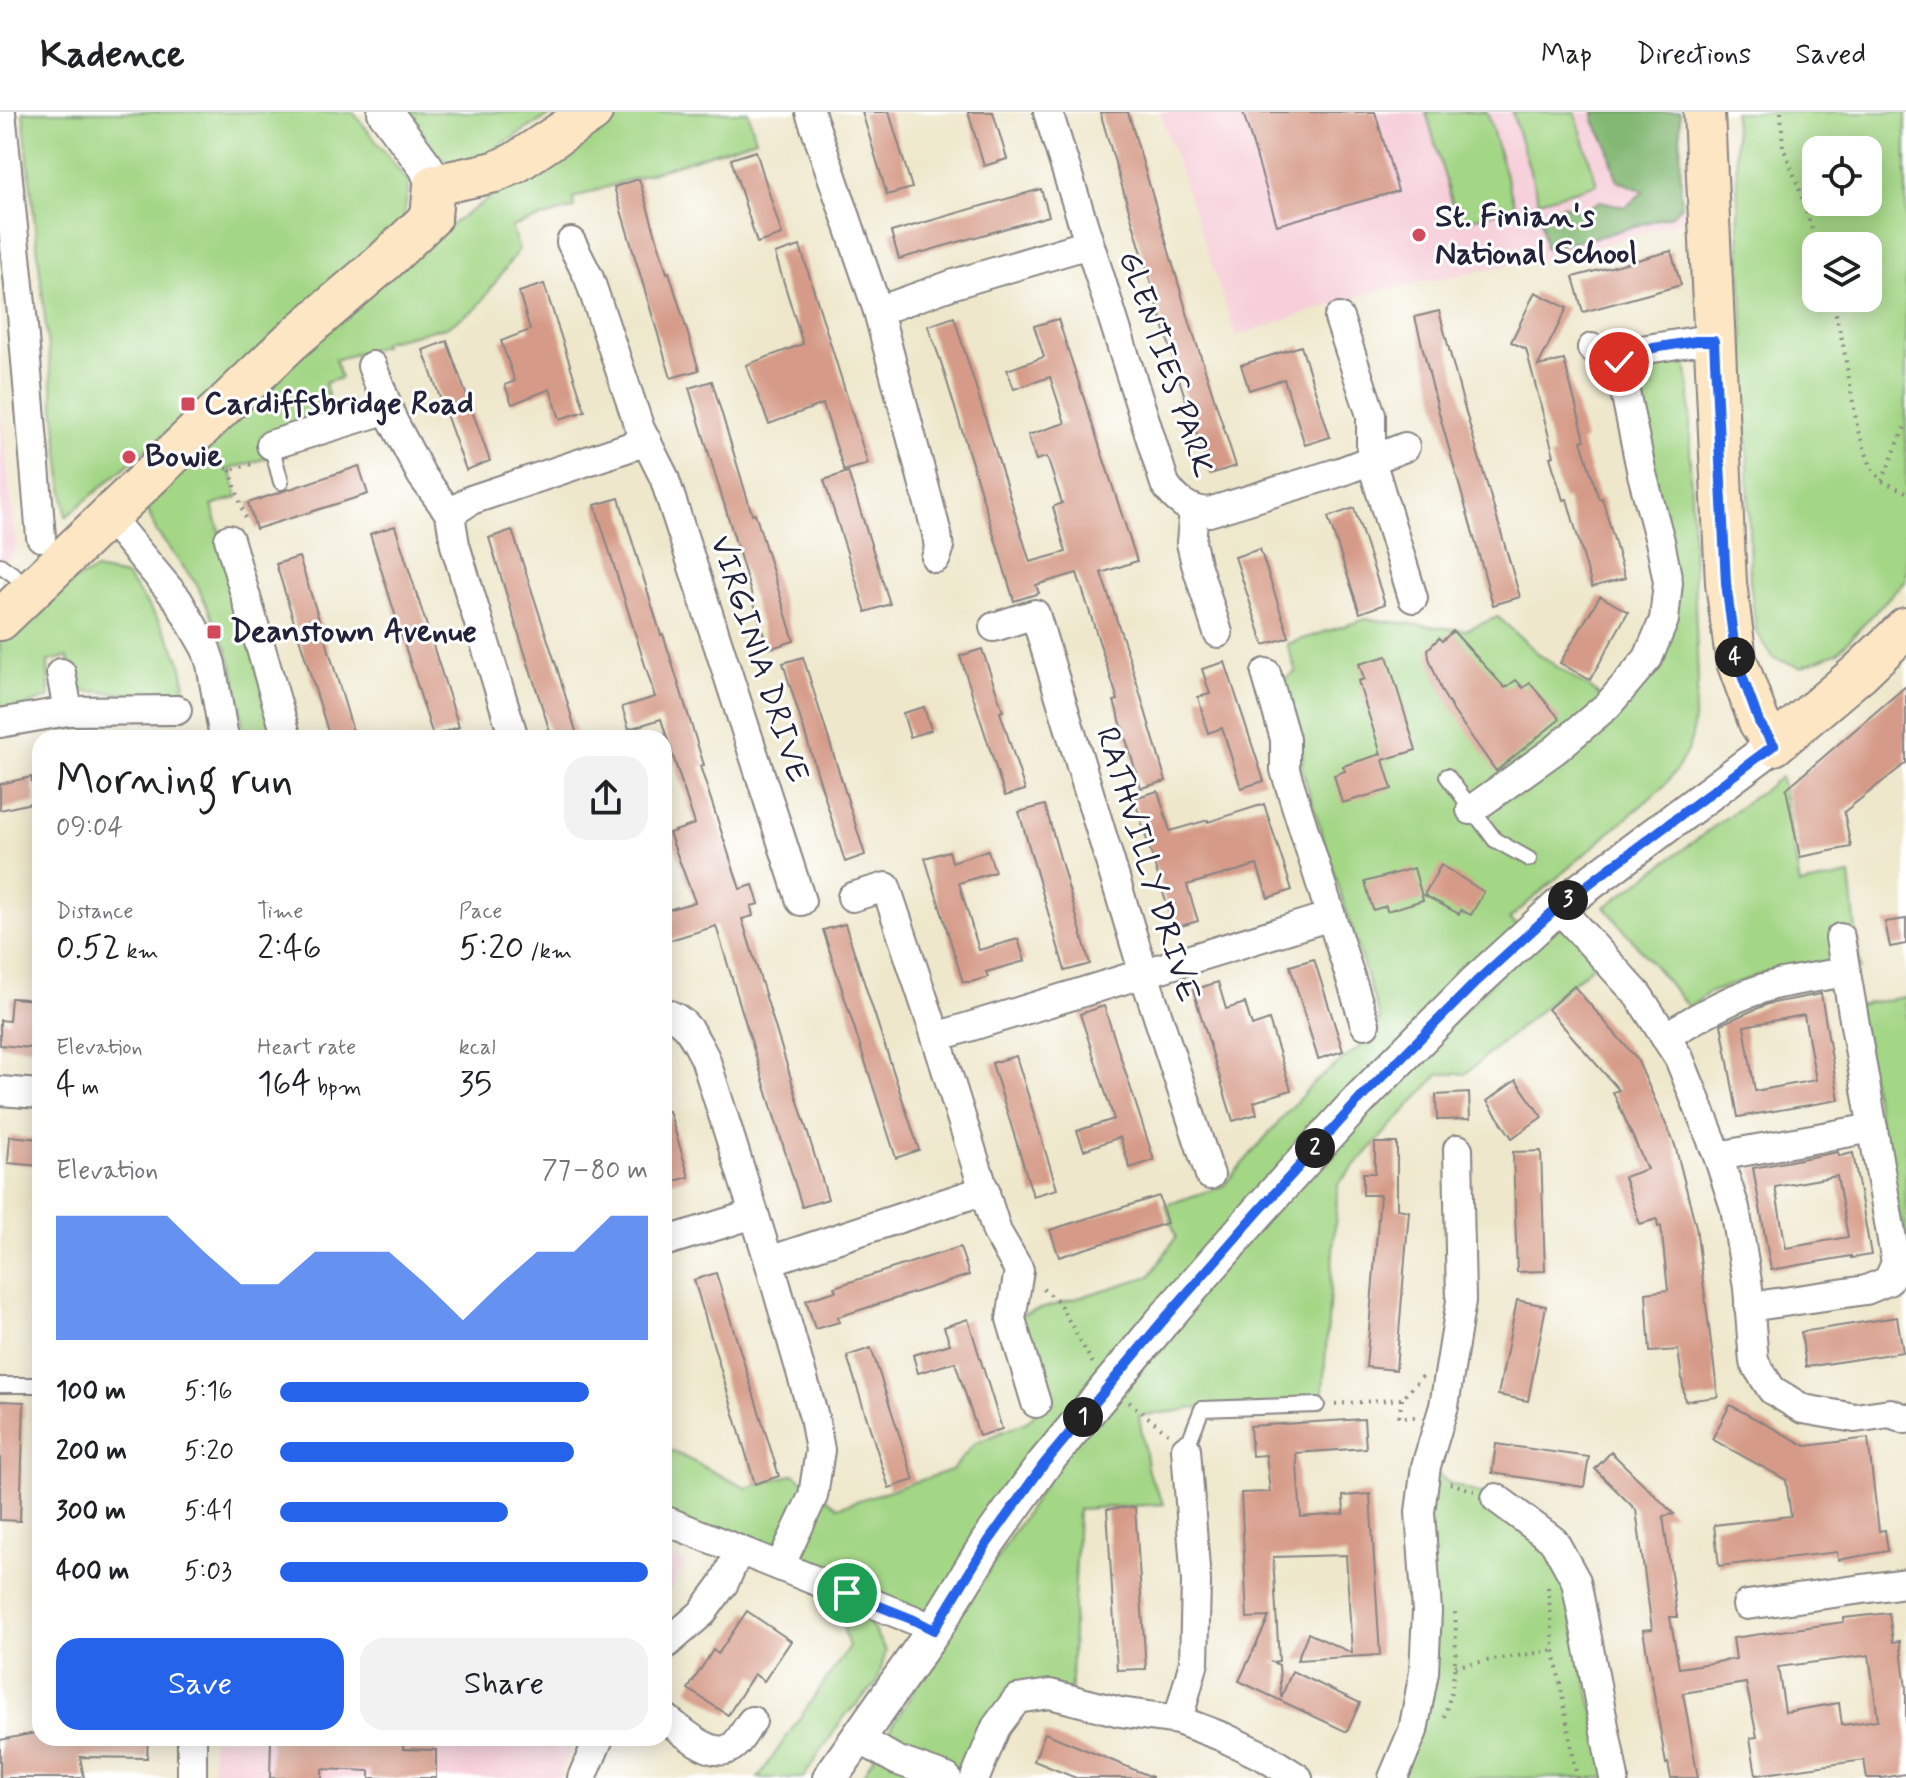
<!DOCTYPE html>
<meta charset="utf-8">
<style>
:root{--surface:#fff;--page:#f2f2f2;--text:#202124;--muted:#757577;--line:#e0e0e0;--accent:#2563eb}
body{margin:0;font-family:Mynerve,sans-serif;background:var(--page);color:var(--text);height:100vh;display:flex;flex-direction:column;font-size:30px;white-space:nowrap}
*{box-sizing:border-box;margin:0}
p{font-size:26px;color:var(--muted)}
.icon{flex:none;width:44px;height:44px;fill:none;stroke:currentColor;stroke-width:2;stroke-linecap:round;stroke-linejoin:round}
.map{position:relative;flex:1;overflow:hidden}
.sheet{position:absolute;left:32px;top:618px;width:640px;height:1016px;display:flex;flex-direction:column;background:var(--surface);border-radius:24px;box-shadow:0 4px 20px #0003}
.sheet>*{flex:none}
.controls{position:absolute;left:1802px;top:24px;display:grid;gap:16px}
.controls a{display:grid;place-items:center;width:80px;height:80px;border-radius:16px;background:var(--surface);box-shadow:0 4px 20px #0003;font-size:40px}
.pin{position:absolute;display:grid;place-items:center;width:68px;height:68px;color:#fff;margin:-34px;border:4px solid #fff;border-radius:50%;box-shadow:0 2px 8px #0007}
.km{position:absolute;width:40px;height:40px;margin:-20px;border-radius:50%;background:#222;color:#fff;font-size:22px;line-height:40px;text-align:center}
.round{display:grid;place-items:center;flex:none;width:84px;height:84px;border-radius:24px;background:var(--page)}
.headline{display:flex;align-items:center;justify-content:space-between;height:136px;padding:0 24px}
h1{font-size:44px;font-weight:600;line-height:60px}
.figures{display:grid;grid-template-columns:repeat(3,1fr);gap:12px;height:136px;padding:8px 24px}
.figures div{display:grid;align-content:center}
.figures b{font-size:34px;font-weight:600}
.figures small{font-size:22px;font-weight:400}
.figures p{font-size:22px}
.chart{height:224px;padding:16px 24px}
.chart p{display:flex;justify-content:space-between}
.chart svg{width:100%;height:144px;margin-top:8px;fill:var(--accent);opacity:.7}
.action{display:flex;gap:16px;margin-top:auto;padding:16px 24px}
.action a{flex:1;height:92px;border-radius:24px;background:var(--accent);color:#fff;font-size:32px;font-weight:600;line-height:92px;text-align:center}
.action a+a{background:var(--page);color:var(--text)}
ul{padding:0 24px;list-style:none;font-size:26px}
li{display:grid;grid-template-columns:128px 96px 1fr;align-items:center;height:60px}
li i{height:20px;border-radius:10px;background:var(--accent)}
header{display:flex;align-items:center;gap:48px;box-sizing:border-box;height:112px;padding:0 40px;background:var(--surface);border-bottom:2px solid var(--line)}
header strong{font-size:38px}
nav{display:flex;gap:44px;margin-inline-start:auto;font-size:28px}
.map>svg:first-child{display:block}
</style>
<header>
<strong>Kadence</strong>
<nav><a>Map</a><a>Directions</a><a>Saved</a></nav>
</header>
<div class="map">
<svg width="1906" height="1666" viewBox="0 0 1906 1666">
<rect width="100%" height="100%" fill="#fff"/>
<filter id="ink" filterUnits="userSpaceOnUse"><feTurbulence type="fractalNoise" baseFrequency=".0125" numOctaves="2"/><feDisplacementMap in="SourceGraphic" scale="16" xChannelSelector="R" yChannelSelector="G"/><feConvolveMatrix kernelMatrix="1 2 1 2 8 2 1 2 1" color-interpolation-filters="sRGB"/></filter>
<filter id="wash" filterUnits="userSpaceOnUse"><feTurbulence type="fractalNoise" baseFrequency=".006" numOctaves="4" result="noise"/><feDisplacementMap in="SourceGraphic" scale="32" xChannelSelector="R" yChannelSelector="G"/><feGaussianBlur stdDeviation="1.8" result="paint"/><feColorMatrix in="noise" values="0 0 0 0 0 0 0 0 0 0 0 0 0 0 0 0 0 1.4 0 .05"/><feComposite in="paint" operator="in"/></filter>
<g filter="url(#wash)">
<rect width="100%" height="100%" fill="#eee7cb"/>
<g fill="#f6cfd9">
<polygon points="1160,0 1680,0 1681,94 1691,106 1581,139 1372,180 1236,224"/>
<polygon points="0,294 16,437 0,455"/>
<polygon points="664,1442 686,1451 664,1487"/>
<polygon points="212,1626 578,1626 562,1653 561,1666 212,1666"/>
</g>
<g fill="#a3d685" stroke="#627c60" stroke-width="2" fill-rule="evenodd">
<polygon points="23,0 353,0 409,71 403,109 189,301 66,405"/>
<polygon points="399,0 555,0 477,47 452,51 440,47"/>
<polygon points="617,0 748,0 756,27 573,86 574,96 511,115 519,137 477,196 446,215 383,230 383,234 335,248 341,266 325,271 333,303 270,345 230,357 238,385 212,394 283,626 244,626 240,591 232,553 227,537 197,473 156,419 147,396 170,356 438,122 594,13"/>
<polygon points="1426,0 1487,0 1515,95 1458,111"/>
<polygon points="1512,0 1575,0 1597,72 1539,89"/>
<path d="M1734 0H1906V467L1838 540 1801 555 1773 546 1756 519 1750 469 1747 302ZM1816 38H1868V90H1816ZM1816 134H1868V186H1816Z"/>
<path d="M1640 244H1678L1686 253 1690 278V353L1698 569 1692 624 1688 637 1677 657 1664 674 1509 807 1531 824 1164 1212 928 1514 664 1408V1335L746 1376 794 1362 838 1395 952 1358 974 1332 1028 1309 1039 1297 1011 1206 1150 1164 1176 1125 1166 1093 1223 1074 1312 972 1358 936 1380 907 1301 655 1303 645 1282 580C1282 570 1286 564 1296 560L1287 532 1366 507 1465 518 1498 505 1541 544 1610 590 1665 509 1631 255Z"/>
<path d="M95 458 126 464C146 490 189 544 184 578L172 584 84 579 72 564 68 545 48 549 49 586 6 599 0 594V527L66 473Z"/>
<polygon points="1781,665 1800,773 1850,763 1860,857 1842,846 1773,858 1708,881 1689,896 1605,795"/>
<polygon points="1560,798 1603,845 1465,962 1439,962 1338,1072 1322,1292 1188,1296 1187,1298 1139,1304 1148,1360 1164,1392 1078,1397 1070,1593 1013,1599 975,1666 861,1666 941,1533 1109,1272"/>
<polygon points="1906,885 1906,1140 1856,893"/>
<polygon points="1426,1354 1451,1372 1496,1387 1554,1429 1609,1666 1393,1666 1414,1619"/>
<polygon points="832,1476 869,1510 886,1539 877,1571 844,1605 803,1666 758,1666 849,1535"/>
</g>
<polygon fill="#82b772" stroke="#526c56" stroke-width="2" points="1594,0 1680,0 1681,94 1672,103 1605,123 1545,136 1541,107 1563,93 1582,99 1600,89 1626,95 1644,79 1617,68 1607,32 1594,9"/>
<g id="blocks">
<g fill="#d69b88" fill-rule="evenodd">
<polygon points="862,0 889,0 912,76 887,83"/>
<polygon points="968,0 993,0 1007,47 984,54"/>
<polygon points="1100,0 1128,0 1190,211 1236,354 1210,362 1181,273"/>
<polygon points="1243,0 1375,0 1398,79 1277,113"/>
<polygon points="756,39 782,123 757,131 731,47"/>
<polygon points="639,67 667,161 669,160 699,258 671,266 614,75"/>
<polygon points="1041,77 1049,104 899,147 891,120"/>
<polygon points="800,134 868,352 844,359 823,292 769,312 746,253 803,232 775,142"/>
<polygon points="1671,139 1681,173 1583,200 1573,165"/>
<polygon points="544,172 585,299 560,307 550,277 512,292 505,273 515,269 501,229 530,218 519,180"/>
<polygon points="1535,180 1567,196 1538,254 1564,248 1585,328 1581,329 1599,387 1602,386 1625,466 1592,475 1567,387 1563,388 1550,345 1554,344 1526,237 1511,230"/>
<polygon points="1439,199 1464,294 1520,485 1493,493 1439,301 1415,205"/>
<polygon points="954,205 1030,450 1066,440 1053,395 1062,391 1047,345 1036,348 1028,323 1065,311 1050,265 1014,277 1007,258 1044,245 1034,214 1058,207 1137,449 1101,461 1130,548 1166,669 1141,676 1114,589 1118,588 1077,461 1036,473 1039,481 1014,489 941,250 928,214"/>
<polygon points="447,229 490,349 466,358 423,238"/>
<polygon points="1301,234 1330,325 1305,333 1284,267 1249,278 1241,253"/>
<polygon points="712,269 752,402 755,401 794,529 768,537 689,276"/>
<polygon points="359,354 368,382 256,417 248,391"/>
<polygon points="848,360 890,492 866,500 824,368"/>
<polygon points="619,386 661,523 663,522 697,631 704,653 700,654 740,777 753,773 759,792 751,794 753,804 742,807 828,1087 802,1095 716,814 664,830 664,799 695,790 669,721 695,712 661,607 629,617 622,595 655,585 595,393"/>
<polygon points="1354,396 1385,492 1360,501 1328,405"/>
<polygon points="395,414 459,615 433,624 370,422"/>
<polygon points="512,418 557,556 578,626 552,626 514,507 489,426"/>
<polygon points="1260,437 1289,525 1264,533 1235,445"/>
<polygon points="299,445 327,532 355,626 330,626 319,590 276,452"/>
<polygon points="1600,484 1628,500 1590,568 1560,551"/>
<polygon points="1453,519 1505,576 1516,568 1523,576 1530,571 1560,607 1496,659 1454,600 1442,580 1429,546 1428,537 1439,526 1442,529"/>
<polygon points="982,537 1003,599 1000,600 1025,678 1005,684 960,544"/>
<polygon points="1387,544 1416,638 1383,648 1392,677 1342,691 1334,663 1345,659 1343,654 1381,642 1358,569 1364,567 1359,552"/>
<polygon points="803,545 865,743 845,750 783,551"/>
<polygon points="1225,550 1264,669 1241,676 1222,616 1208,621 1198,585 1210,582 1202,557"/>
<polygon points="1906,574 1906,651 1844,700 1851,735 1800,745 1786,677"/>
<polygon points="924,595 931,618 910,625 903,601"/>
<polygon points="31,665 36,690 0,698 0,672"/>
<polygon points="1158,679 1170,719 1208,708 1208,710 1264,692 1292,778 1268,786 1257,753 1187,773 1198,809 1174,816 1134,686"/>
<polygon points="1045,693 1090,852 1065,859 1019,700"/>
<polygon points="988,738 995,760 959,771 979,838 1018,827 1025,849 986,860 988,865 971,870 963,870 925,746 949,739 952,750"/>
<polygon points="1441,753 1484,780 1471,803 1461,798 1459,802 1424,783"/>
<polygon points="1414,756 1423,788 1387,799 1386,794 1373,798 1365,770"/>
<polygon points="1906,807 1906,832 1890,835 1885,810"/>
<polygon points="845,812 919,1038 896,1046 823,818"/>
<polygon points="1314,847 1343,939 1318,947 1290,854"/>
<polygon points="1218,870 1226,897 1245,891 1252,914 1269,908 1291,978 1254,990 1257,1002 1233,1009 1193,878"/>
<polygon points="1574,874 1637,947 1675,1033 1696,1115 1718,1285 1685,1289 1678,1238 1650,1240 1646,1181 1668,1178 1661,1114 1658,1115 1657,1107 1640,1112 1624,1065 1647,1057 1613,980 1619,978 1548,897"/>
<path d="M1821 882 1839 988 1738 1005 1721 912 1768 892ZM1804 903 1816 968 1755 979 1744 914Z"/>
<polygon points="11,886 40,888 40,937 0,933 0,908 9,909"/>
<polygon points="1104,894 1154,1048 1130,1056 1120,1025 1084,1038 1077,1019 1114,1007 1080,902"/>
<polygon points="1016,944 1057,1077 1033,1084 992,951"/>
<polygon points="1516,968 1542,1005 1512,1026 1487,989"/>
<polygon points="1469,981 1470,1007 1437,1008 1436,983"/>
<polygon points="669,999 689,1065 664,1072 664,1000"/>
<polygon points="10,1024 40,1027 40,1054 8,1051"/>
<polygon points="1375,1031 1397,1031 1397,1097 1409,1099 1396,1258 1366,1255 1380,1083 1363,1083 1363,1061 1375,1061"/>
<polygon points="1541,1039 1545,1159 1517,1160 1513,1040"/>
<path d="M1838 1040 1839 1044 1853 1041 1871 1143 1851 1146V1144L1771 1158 1753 1056ZM1837 1064 1848 1125 1786 1136 1775 1075Z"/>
<polygon points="1159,1084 1167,1111 1059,1145 1050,1118"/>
<polygon points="960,1135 969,1163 838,1205 839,1210 815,1217 806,1188 836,1179 834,1175"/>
<polygon points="716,1161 779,1364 755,1372 694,1168"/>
<polygon points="1517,1188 1546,1194 1528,1289 1498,1283"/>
<polygon points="1897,1205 1903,1240 1806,1255 1801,1220"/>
<polygon points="968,1207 1002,1317 979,1324 955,1250 918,1261 913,1243 950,1232 944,1215"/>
<polygon points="871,1236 914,1368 889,1376 847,1244"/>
<polygon points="0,1289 24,1290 20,1409 0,1408"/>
<polygon points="1730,1293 1806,1334 1868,1326 1879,1419 1885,1418 1888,1439 1838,1448 1837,1440 1719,1454 1714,1413 1791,1404 1786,1368 1712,1327"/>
<polygon points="1364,1307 1366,1336 1296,1341 1301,1405 1344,1402 1343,1384 1370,1382 1380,1543 1297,1548 1308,1521 1352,1541 1346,1443 1273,1445 1279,1549 1272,1550 1279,1553 1281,1586 1292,1559 1360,1591 1347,1620 1239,1569 1269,1505 1247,1506 1241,1381 1270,1380 1266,1343 1252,1344 1250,1314"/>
<polygon points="1496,1332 1589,1345 1584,1375 1492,1361"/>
<path d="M1611 1340 1674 1402 1663 1404 1677 1505H1670L1679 1556 1736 1547 1733 1526 1844 1510V1506L1889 1501 1893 1530 1900 1529 1906 1576V1662L1882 1666H1867L1864 1648 1756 1663 1750 1626 1757 1625 1746 1571 1683 1581 1698 1666H1671L1668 1651 1666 1652 1643 1518 1652 1517 1636 1398 1595 1357ZM1869 1543 1878 1608 1842 1613 1839 1591 1785 1600 1778 1555Z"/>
<polygon points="1135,1395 1146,1557 1117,1558 1107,1397"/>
<polygon points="747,1499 791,1529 764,1569 754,1562 728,1603 688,1577 713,1538 718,1542"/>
<polygon points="40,1620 40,1626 148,1626 147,1646 80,1645 84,1666 0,1666 0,1628"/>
<polygon points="1045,1621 1152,1665 1152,1666 1076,1666 1034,1649"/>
<polygon points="271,1626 404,1626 403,1637 436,1638 436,1666 370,1666 370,1659 322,1657 322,1666 270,1666"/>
</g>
</g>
</g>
<g filter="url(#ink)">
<use href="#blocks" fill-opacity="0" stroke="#888483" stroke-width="2"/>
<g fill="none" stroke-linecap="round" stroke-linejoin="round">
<g stroke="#888483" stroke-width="18">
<g id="service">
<polyline points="271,333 281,370"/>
<polyline points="0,453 32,476"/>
<polyline points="1447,664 1495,728 1529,747"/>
<polyline points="0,1273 40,1273"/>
<polyline points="1186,1337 1202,1297 1317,1293"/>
</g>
</g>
<g stroke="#888483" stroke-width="32">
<g id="minor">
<polyline points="1,0 22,202 41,425"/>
<polyline points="810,0 878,199 937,422 939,437 936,446"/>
<path d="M1048 0 1165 372C1176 389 1189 399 1209 400L1340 360 1405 335"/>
<polyline points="571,130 589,166 640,317 664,365 801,789"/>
<polyline points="878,199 954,172 1089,132"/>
<polyline points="1339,206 1371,303 1371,348 1413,486"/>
<polyline points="1592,236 1619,250"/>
<polyline points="372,254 393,309 422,364 450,402"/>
<polyline points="271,333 388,297"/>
<polyline points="1194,397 1191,431 1196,452 1218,521"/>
<polyline points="108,404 178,488 206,537 211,552 224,626"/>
<polyline points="229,427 287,626"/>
<polyline points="994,515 1035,502 1144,862 1210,1063"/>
<polyline points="61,561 68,599"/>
<polyline points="1266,561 1285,627 1285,658 1365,912"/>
<polyline points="0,611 68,599 177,598"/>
<polyline points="514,626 455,433 450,402 471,388 647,329"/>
<polyline points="1471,698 1555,638 1608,593 1648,546 1664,508 1668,470 1660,429 1642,362 1619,250 1629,240 1696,229 1714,229"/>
<polyline points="852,785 886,775 936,925 997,1120 1019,1158 1011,1207 1036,1291"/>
<polyline points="1558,795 1638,883 1679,946 1718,1044 1735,1096 1748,1176 1754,1250 1772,1278 1803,1297 1855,1306 1890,1301 1906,1307"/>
<path d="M664 901C686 906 695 927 705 946L769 1149 814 1305 820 1338 813 1384 780 1454"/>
<polyline points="936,925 1331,804"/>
<path d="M1665 925C1700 903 1737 882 1778 872 1800 867 1824 864 1846 860"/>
<polyline points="0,979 40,982"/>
<polyline points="1718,1044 1873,1016"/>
<polyline points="664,1130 754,1102"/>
<polyline points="769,1149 985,1078"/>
<polyline points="1749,1195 1866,1178 1888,1169 1896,1151 1840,826"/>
<polyline points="1496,1386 1554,1429 1576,1469 1614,1666"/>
<polyline points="664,1408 914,1508 934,1518"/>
<polyline points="1747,1493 1906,1471"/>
<polyline points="664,1534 702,1501 724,1471 739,1438"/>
<path d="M664 1605C679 1616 712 1649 732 1635 740 1630 746 1616 752 1609"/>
<polyline points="1178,1608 1194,1550 1196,1470 1186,1337"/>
<polyline points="858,1626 896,1648 947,1666"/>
<polyline points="192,1666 192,1626"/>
<polyline points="582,1666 599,1626"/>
<polyline points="975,1666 996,1615 1017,1587 1050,1582 1120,1600 1178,1608 1223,1625 1265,1645 1298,1666"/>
<polyline points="1393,1666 1413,1619 1424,1560 1427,1499 1420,1400 1426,1354 1444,1294 1461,1189 1458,1037"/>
</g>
</g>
<g stroke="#888483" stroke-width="38">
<g id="tertiary">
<polyline points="385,0 426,55 434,73"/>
<polyline points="830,1666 934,1518 988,1430 1044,1352 1161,1211 1257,1101 1359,988 1476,870 1558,795 1774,633"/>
</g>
</g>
<g stroke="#888483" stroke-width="44">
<g id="secondary">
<polyline points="1704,0 1726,471 1736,547 1759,610 1774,633 1859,561 1906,516"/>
<polyline points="0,508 290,230 385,149 431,105 434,73 495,60 515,51 592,0"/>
</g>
</g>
<g stroke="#888483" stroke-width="4" stroke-dasharray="2 6" stroke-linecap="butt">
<polyline points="1781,0 1783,35 1798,73 1817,134"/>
<polyline points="1832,186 1843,232 1858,319 1872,357 1882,369 1906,380"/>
<polyline points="212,349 230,358 256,351"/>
<polyline points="230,358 245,406"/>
<polyline points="1882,369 1906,312"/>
<polyline points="1043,1177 1058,1189 1093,1252"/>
<polyline points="1402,1287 1399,1305 1415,1305"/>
<polyline points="1129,1290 1169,1322"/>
<polyline points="1335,1292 1402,1287 1423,1263"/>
<polyline points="1450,1371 1475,1379"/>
<polyline points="1548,1475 1554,1538 1577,1666"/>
<polyline points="1455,1554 1554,1538"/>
<path d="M1444 1605C1456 1572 1457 1534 1455 1499"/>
</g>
<use href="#service" stroke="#fff" stroke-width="14"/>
<use href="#minor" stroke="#fff" stroke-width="28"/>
<use href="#tertiary" stroke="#fff" stroke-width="34"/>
<use href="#secondary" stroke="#fce6c4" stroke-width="40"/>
</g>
</g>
<g fill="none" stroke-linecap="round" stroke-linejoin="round" filter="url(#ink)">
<g stroke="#fff" stroke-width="16">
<polyline id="route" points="847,1481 914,1508 934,1518 988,1430 1044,1352 1161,1211 1257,1101 1359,988 1476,870 1558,795 1774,633 1759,610 1736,547 1726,471 1714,229 1696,229 1629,240 1619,250"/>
</g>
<use href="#route" stroke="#2563eb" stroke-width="10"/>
</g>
<g fill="#d1495b" stroke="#fff" stroke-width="3">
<circle cx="1419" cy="123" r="8"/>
<rect x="180" y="284" width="16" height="16" rx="4"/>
<circle cx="129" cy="345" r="8"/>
<rect x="206" y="512" width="16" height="16" rx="4"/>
</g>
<g text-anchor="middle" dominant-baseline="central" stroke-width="6" stroke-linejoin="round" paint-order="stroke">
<g font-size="32" font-weight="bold" fill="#22223b" stroke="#fff" text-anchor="start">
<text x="1435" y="105">St. Finian's<tspan x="1435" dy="37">National School</tspan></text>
<text x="204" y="292">Cardiffsbridge Road</text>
<text x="145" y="345">Bowie</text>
<text x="230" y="520">Deanstown Avenue</text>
</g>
<g font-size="32" fill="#22223b" stroke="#fff">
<text transform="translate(1166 252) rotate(71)">GLENTIES PARK</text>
<text transform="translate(759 547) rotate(72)">VIRGINIA DRIVE</text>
<text transform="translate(1147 753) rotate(73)">RATHVILLY DRIVE</text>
</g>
</g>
</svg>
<div class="controls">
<a><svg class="icon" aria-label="locate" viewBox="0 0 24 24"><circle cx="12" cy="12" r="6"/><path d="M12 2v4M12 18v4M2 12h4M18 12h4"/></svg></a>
<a><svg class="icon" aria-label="layers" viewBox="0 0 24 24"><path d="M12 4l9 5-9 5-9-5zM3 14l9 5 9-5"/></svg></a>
</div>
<div class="pin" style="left:847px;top:1481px;background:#1e9e55"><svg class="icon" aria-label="arrive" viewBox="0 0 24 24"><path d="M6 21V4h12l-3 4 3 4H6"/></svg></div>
<div class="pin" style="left:1619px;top:250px;background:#d93025"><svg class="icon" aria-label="check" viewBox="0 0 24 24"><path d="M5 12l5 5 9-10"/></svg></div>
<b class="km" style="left:1083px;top:1305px">1</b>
<b class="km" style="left:1315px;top:1036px">2</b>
<b class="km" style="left:1568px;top:788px">3</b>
<b class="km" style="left:1735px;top:545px">4</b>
<section class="sheet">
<div class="headline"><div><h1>Morning run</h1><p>09:04</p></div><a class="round"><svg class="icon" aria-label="share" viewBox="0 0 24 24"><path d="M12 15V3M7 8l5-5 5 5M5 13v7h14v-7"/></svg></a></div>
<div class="figures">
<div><p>Distance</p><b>0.52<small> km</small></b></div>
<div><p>Time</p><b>2:46</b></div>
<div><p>Pace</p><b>5:20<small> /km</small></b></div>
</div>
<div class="figures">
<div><p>Elevation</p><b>4<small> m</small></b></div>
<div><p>Heart rate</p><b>164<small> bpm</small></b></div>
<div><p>kcal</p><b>35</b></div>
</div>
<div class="chart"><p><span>Elevation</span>77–80 m</p>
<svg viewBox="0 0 160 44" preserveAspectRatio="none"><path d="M0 44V6L10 6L20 6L30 6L40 17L50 27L60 27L70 17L80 17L90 17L100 27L110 38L120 27L130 17L140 17L150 6L160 6V44z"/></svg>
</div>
<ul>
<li><b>100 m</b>5:16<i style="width:84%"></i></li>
<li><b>200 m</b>5:20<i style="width:80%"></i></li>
<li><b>300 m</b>5:41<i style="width:62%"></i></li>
<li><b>400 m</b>5:03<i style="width:100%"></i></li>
</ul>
<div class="action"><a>Save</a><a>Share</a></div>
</section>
</div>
